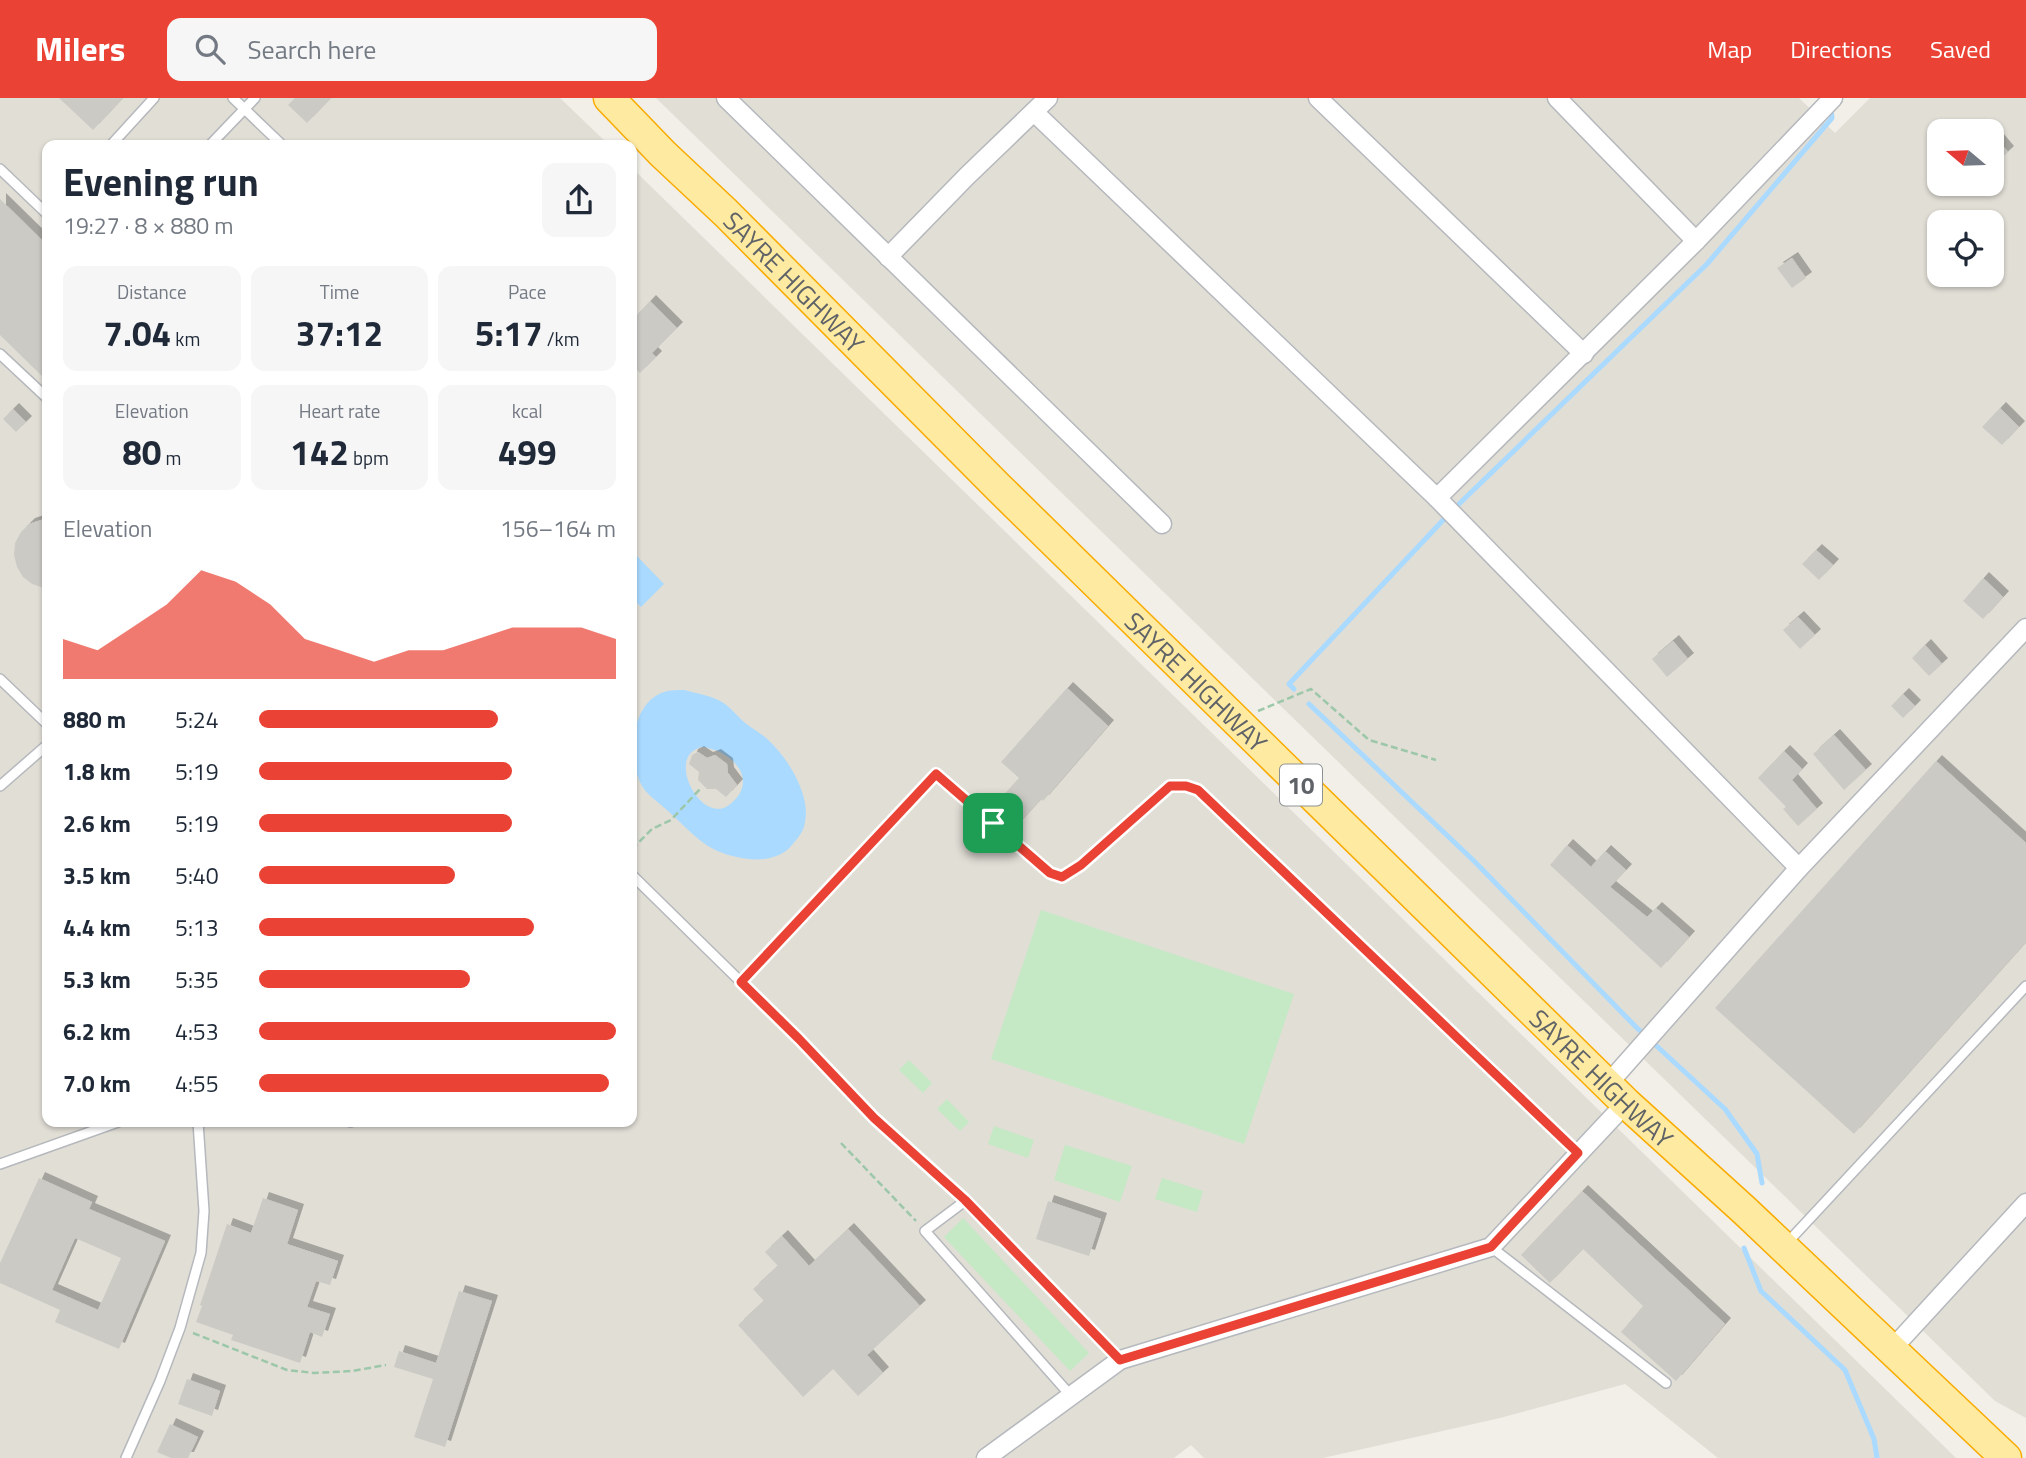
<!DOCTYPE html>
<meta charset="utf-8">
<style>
:root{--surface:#fff;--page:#f6f6f7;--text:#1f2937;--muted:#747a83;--accent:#ea4335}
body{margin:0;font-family:"Titillium Web",sans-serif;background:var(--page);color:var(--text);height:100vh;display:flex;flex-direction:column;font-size:26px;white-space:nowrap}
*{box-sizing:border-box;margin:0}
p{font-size:23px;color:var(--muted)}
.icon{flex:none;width:38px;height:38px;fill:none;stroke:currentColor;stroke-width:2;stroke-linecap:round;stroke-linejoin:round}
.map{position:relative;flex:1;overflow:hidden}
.sheet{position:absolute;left:42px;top:42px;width:595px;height:987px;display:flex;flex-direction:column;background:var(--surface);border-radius:14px;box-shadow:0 2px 5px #0004}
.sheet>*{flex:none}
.needle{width:46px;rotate:289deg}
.buttons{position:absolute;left:1927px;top:21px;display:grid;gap:14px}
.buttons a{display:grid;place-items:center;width:77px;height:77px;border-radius:14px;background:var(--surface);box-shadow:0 2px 5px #0004;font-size:35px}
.pin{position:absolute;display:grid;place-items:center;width:60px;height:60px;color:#fff;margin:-30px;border-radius:14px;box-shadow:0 4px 10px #0006}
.round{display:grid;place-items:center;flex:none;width:74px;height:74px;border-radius:14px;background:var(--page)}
.head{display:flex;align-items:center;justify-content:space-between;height:119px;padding:0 21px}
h1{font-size:38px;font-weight:700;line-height:52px}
.metrics{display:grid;grid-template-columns:repeat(3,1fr);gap:10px;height:119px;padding:7px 21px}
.metrics div{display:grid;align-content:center;border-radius:14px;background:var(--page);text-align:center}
.metrics b{font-size:35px;font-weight:700}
.metrics small{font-size:19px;font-weight:400}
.metrics p{font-size:19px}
.chart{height:196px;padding:14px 21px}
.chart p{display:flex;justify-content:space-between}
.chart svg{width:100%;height:126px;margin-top:7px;fill:var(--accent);opacity:.7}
ul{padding:0 21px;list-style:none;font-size:23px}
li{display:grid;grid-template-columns:112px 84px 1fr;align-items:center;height:52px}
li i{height:18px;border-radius:9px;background:var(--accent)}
header{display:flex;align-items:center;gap:42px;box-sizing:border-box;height:98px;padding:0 35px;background:var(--accent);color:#fff}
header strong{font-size:33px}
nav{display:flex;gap:38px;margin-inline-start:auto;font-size:24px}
.search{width:490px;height:63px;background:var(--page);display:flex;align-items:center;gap:18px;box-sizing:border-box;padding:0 24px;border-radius:14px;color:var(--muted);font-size:26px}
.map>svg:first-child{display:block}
</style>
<header>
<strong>Milers</strong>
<div class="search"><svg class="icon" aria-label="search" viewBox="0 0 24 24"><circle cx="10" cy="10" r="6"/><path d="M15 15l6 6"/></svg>Search here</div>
<nav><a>Map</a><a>Directions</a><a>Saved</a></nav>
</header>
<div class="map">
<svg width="2026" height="1360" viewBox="0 0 2026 1360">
<defs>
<filter id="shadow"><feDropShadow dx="6" dy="-6" stdDeviation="0" flood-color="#0004"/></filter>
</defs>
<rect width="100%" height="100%" fill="#f1efe8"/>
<g fill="#e1ded6" fill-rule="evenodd">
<polygon points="0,0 560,0 609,47 47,47 47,1024 632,1024 632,70 1956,1360 1718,1360 1625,1286 1500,1320 1323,1360 1204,1360 1191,1347 1174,1360 0,1360"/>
<path d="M656 0H1799L1835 35 1870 0H2026V1320L1995 1303ZM1939 33H1992V86H1939ZM1939 124H1992V177H1939Z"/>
</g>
<g fill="#c5e8c5">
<polygon points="1041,812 1294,896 1244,1046 991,961"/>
<polygon points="909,962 932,985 923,995 899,972"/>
<polygon points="947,1001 969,1024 960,1033 937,1011"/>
<polygon points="994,1028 1034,1042 1028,1060 988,1046"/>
<polygon points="1065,1047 1132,1068 1120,1104 1054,1082"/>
<polygon points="1162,1080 1203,1093 1197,1114 1155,1101"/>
<polygon points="963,1120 1089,1255 1070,1273 944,1139"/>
</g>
<g fill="#aadaff" fill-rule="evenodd">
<polygon points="632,453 664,486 641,509 632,500"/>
<path d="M685 592C698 596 714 598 725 606 732 611 738 619 744 624 751 630 759 634 766 640 786 657 811 696 805 724 804 733 798 740 792 747 783 759 764 763 749 761 707 756 697 739 669 714 660 705 649 699 642 688 627 661 630 605 664 594 670 592 678 592 685 592ZM702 649C732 652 761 683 729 707 701 728 664 657 702 649Z"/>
</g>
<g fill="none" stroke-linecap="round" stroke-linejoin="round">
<g stroke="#aadaff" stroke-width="5">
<polyline points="1459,406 1707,166 1832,20 1831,10"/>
<polyline points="1294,591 1289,586 1447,418"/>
<polyline points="1309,606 1474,763 1636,929 1725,1011 1757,1056 1762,1085"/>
<polyline points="1744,1150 1761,1193 1845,1272 1874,1341 1877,1360"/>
</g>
</g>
<g fill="#cccac5" fill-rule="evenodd" filter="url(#shadow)">
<polygon points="59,0 123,0 93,32"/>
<polygon points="295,0 331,0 307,25 288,7"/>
<polygon points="1992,35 2008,54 1992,69"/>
<polygon points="0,101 47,147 47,283 0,237"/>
<polygon points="1792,160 1806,180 1792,190 1777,170"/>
<polygon points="650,203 677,230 652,255 656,259 640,275 632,267 632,222"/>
<polygon points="2000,310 2019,329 2002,347 1982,329"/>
<polygon points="13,311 26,324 16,334 3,321"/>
<polygon points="47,420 47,491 32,486 23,479 17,469 14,457 15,445 21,434 29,426"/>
<polygon points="1816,452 1833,467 1819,482 1802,466"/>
<polygon points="1983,480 2003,499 1983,521 1963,503"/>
<polygon points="1798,519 1815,537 1800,551 1783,532"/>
<polygon points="1673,543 1688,561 1667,579 1652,561"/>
<polygon points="1925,547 1942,566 1929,578 1912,560"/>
<polygon points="1067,590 1108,628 1043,703 1041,701 1012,733 989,713 1019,680 1001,664"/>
<polygon points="1903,596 1915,608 1903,620 1891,608"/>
<polygon points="1834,637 1866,672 1844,692 1813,656"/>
<polygon points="1784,653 1802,671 1792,682 1817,711 1798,728 1783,711 1786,709 1758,680"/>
<polygon points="698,654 707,660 715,657 727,666 728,675 737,687 726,699 716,691 707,691 698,682 699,674 689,666 692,657"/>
<polygon points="1936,663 2026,745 2026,844 1854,1036 1715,910"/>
<polygon points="1567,747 1591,769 1605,753 1626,772 1610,789 1647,819 1656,810 1689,839 1661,870 1550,767"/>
<path d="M39 1080 92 1104 89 1111 165 1143 119 1251 55 1224 60 1212 0 1185V1165ZM75 1140 121 1160 98 1212 52 1192Z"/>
<polygon points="1582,1093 1725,1226 1676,1283 1621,1234 1643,1208 1583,1151 1550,1185 1521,1157"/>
<polygon points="263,1100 298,1112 287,1146 338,1163 330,1187 316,1183 307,1209 330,1216 322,1239 310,1234 300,1265 231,1242 233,1237 196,1224 202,1208 200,1207 227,1126 251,1135"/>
<polygon points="1048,1103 1101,1121 1089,1158 1036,1141"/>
<polygon points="848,1131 920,1208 867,1257 883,1275 858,1298 833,1271 803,1299 738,1227 764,1203 753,1191 778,1168 765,1154 782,1138 809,1168"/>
<polygon points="459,1193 492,1203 445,1349 414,1339 433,1281 394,1269 399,1253 436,1265"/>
<polygon points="187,1281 220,1293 212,1318 178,1306"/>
<polygon points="170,1326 198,1339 188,1360 171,1360 157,1354"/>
</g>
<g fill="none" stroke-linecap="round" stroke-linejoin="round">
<g stroke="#b5b8bc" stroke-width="12">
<g id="service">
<polyline points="233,0 282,47"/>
<polyline points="111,47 154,0"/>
<polyline points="210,47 255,0"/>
<polyline points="0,71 47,116"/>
<polyline points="0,256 47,300"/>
<polyline points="0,581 47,626"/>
<polyline points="0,688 47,647"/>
<polyline points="632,777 799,941 874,1020 965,1103 1120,1262"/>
<polyline points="350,1024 351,1024"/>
<polyline points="0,1066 118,1024"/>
<polyline points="965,1103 925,1133 1072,1299"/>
<polyline points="1787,1145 2026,888"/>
<polyline points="1491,1149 1666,1285"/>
<polyline points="126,1360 160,1283 180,1230 201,1155 204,1113 198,1024"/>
</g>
</g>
<g stroke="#b5b8bc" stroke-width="21">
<g id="minor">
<polyline points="726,0 1162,426"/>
<polyline points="1318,0 1584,256"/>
<polyline points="1557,0 1696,143"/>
<polyline points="1034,14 1437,400 1799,770"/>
<polyline points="888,159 967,78 1048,0"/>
<polyline points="1437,400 1696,143 1833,0"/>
<polyline points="1607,987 1799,770 2026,530"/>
<polyline points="1892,1251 2026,1105"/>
<polyline points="986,1360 1120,1262 1491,1149 1626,1005"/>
</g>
</g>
<g stroke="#f9ab00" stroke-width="33">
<g id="trunk">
<path id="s1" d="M609 0 663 56 726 115 998 389 1626 1005 1744 1112 2006 1360"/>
</g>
</g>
<g stroke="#9cc7a9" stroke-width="2.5" stroke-dasharray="7 3.5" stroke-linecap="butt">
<polyline points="1258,613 1311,591 1369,642 1436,662"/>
<polyline points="632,751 652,731 671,722 701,690"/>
<polyline points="750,874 936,676 1050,775 1062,779 1081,767 1170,688 1187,688 1198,692 1565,1043"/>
<polyline points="841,1045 916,1123"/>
<polyline points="193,1235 287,1272 314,1275 352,1273 386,1267"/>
</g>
<use href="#service" stroke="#fff" stroke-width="9"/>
<use href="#minor" stroke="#fff" stroke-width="18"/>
<use href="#trunk" stroke="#feeaa1" stroke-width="30"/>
</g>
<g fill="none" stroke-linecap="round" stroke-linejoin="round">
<g stroke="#fff" stroke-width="14">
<polygon id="route" points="936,676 1050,775 1062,779 1081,767 1170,688 1186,688 1198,692 1578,1055 1491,1149 1120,1262 965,1102 874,1020 799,941 741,884"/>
</g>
<use href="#route" stroke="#ea4335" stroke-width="9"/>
</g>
<g text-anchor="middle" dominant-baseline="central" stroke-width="5" stroke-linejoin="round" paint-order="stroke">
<rect fill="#fff" stroke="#8f9295" stroke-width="2" x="1280" y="666.5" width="42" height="41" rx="5"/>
<g font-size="24" font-weight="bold" fill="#5f6368">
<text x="1301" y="687">10</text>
</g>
<g font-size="26" fill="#5f6368" stroke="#fff">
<text stroke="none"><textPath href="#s1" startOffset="261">SAYRE HIGHWAY</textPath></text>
<text stroke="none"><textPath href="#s1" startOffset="828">SAYRE HIGHWAY</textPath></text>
<text stroke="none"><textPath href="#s1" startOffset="1395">SAYRE HIGHWAY</textPath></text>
</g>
</g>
</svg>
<div class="buttons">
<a><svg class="needle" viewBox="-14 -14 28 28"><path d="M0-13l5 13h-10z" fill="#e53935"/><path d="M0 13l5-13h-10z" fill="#747a83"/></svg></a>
<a><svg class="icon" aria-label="locate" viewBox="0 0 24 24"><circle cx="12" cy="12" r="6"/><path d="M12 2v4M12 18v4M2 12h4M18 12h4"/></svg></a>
</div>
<div class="pin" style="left:993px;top:725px;background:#1e9e55"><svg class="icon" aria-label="arrive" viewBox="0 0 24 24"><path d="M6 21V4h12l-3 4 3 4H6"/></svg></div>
<section class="sheet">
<div class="head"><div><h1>Evening run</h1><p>19:27 · 8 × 880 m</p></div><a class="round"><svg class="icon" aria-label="share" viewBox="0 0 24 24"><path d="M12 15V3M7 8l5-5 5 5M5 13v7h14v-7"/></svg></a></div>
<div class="metrics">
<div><p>Distance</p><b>7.04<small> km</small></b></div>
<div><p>Time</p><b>37:12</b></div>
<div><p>Pace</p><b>5:17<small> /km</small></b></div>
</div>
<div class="metrics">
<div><p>Elevation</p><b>80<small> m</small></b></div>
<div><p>Heart rate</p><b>142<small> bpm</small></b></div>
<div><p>kcal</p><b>499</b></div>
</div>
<div class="chart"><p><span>Elevation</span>156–164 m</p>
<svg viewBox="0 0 160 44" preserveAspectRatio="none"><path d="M0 44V30L10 34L20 26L30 18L40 6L50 10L60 18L70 30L80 34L90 38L100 34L110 34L120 30L130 26L140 26L150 26L160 30V44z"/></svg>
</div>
<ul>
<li><b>880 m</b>5:24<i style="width:67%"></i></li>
<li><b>1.8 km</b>5:19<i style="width:71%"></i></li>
<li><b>2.6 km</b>5:19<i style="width:71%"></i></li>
<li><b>3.5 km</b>5:40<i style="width:55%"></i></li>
<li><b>4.4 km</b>5:13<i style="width:77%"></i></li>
<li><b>5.3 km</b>5:35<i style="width:59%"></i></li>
<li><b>6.2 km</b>4:53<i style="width:100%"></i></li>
<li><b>7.0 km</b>4:55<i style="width:98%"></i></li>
</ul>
</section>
</div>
